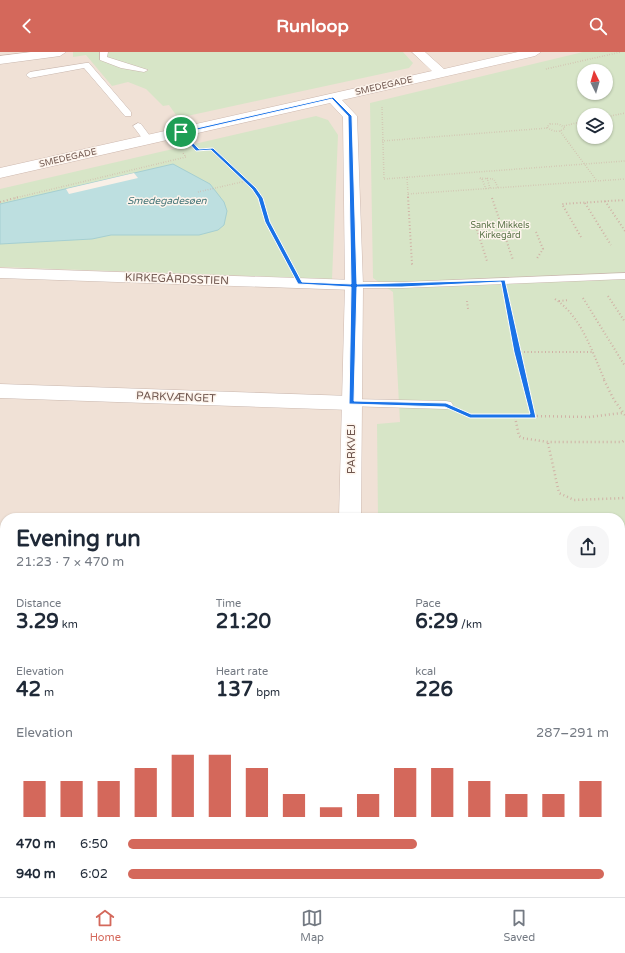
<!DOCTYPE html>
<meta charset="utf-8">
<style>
:root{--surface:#fff;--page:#f6f6f7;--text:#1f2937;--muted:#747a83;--line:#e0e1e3;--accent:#d4685b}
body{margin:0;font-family:"Varela Round",sans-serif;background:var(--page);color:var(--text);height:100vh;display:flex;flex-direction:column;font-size:15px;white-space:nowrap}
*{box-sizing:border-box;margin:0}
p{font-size:13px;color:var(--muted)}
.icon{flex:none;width:22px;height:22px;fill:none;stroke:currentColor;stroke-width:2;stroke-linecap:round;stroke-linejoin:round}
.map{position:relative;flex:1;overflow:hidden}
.drawer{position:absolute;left:0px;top:461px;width:625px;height:384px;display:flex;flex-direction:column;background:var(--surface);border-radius:16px 16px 0 0;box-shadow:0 1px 3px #0004}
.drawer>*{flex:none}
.needle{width:26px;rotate:355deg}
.tools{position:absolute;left:577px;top:12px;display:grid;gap:8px}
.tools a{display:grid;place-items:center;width:36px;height:36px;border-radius:50%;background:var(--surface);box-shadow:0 1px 3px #0004;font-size:20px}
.pin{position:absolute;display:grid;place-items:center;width:34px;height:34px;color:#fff;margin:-17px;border:2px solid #fff;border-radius:50%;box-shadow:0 1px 4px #0007}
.round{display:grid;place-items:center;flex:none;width:42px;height:42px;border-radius:16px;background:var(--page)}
.head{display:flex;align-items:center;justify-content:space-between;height:68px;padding:0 16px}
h1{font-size:22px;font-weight:800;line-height:30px}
.figures{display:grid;grid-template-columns:repeat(3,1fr);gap:6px;height:68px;padding:4px 16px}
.figures div{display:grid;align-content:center}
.figures b{font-size:20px;font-weight:800}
.figures small{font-size:11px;font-weight:400}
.figures p{font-size:11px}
.chart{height:112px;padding:8px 16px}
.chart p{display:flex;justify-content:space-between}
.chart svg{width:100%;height:72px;margin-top:4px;stroke:var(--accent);stroke-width:6}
ul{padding:0 16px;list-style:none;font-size:13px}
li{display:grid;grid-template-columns:64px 48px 1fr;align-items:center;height:30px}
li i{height:10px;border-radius:5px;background:var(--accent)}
header{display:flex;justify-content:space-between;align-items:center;height:52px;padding:0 16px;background:var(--accent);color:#fff;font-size:18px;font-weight:800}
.dock{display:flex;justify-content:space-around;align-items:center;height:56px;border-top:1px solid var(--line);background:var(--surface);font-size:11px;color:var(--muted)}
.dock a{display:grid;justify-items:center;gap:2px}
.dock .on{color:var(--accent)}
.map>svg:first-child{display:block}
</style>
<header><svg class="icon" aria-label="back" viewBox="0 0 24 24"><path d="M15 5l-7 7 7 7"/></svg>Runloop<svg class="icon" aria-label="search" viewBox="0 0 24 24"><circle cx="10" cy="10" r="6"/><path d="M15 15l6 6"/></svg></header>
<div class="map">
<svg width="625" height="845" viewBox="0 0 625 845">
<rect width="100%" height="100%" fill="#f9f0e7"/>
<path fill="#f0e1d6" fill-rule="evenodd" d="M0 0H625V845H0ZM584 19H606V41H584ZM584 63H606V85H584ZM5 466H620V840H5Z"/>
<g fill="#d7e5c7" fill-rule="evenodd">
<polygon points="73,0 403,0 413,11 409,16 178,66 169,53 163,54 146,37 128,30 112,34 86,3 73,5"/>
<path d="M583 0H625V539H620V466H378L377 372 400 370 393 240 373 226 370 51ZM584 19H606V41H584ZM584 63H606V85H584Z"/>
<polygon points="316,64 328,68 338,83 332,227 0,215 0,137"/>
</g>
<polygon fill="#bddfe0" stroke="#a5cfd1" points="173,112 210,132 224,150 227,159 224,173 218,178 199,183 111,183 92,187 0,192 0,152"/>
<polygon fill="#f9f0e7" points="134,121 138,126 69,142 66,137"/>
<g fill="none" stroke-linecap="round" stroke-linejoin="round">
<g stroke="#c9b7ae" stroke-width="1">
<g id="lane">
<polygon points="100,0 108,0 107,5 148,18 144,20 121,16 100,8"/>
<polygon points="86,11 89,11 131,60 131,64 125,64 84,16 30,26 26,23 30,20"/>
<polygon points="138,71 141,72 153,88 151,90 145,90 133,74"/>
<polygon points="625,221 625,227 402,236 354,236 348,233 354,230 402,230"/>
<polygon points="351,347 446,349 451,350 453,353 451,356 446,357 346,354 345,351 346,348"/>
<rect x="620" y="508" width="5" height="12"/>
<polygon points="5,695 5,711 0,712 0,696"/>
</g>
</g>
<g stroke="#c9b7ae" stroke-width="1">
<g id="street">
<polygon points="31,0 66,0 60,4 0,12 0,4"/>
<polygon points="0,216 354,228 360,229 363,233 360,237 354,238 0,226"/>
<polygon points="0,332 351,344 358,346 361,351 358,356 351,358 0,346"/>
</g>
</g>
<g stroke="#ceb9af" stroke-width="1">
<g id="secondary">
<polygon points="412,0 425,0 444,17 518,0 541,0 535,4 342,48 357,64 363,233 361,466 339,466 345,233 343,65 330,51 0,126 0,116 432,19"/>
<rect x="331" y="840" width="32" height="5"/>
</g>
</g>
<g stroke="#d0b1a5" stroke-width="1.5" stroke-dasharray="0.5 2" stroke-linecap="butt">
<polyline points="546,17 621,0"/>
<polyline points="382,55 384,127 625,109"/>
<polyline points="606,65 625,61"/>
<path d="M550 72H559L565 76C559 81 553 80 547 75Z"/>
<polyline points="564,74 584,69"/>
<polyline points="560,79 597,129"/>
<polyline points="382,89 548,76"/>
<polyline points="208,97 212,97 254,136 261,146"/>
<polyline points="407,125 408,142 625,127"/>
<polyline points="487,126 490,136"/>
<polyline points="486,137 482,127 479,126 494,127 498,136"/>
<polyline points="198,140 246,129"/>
<polyline points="408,142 408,146"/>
<polyline points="15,146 186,105 183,101"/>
</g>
<g stroke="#d0b1a5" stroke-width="2" stroke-dasharray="1 2.5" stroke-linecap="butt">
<polyline points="261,145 268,170 289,209"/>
<polyline points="408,145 412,212 414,212"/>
<polyline points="492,146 513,208"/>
<polyline points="605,149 625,179"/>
<polyline points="0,150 19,145"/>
<polyline points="585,151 611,193"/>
<polyline points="475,171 487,209"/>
<polyline points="536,180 543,197 536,208"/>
<polyline points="581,185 562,152 625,148"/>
<polyline points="608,244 625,270"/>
<polyline points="583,246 625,314"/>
<polyline points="506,247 524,329"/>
<path d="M555 247C582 265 592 300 605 329"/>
<polyline points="467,249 468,257"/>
<polyline points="559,249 569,248"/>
<polyline points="517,300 592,300"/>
</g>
<g stroke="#d0b1a5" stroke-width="2.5" stroke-dasharray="1 3" stroke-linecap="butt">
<polyline points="604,328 614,348 625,363"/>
<polyline points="465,362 470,364 533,364 524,328"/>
<polyline points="533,364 589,365 622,361"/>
<polyline points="515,365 519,384 522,386 548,390 622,390 625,388"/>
<polyline points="548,391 559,441 574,448 625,446"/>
</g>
<use href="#lane" fill="#fff" fill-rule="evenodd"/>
<use href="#street" fill="#fff" fill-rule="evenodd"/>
<use href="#secondary" fill="#fff" fill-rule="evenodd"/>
</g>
<path fill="#1a73e8" stroke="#fff" fill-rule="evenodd" d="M333 45 352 64 357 232 505 228 536 366H470L445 355 349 352 351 235 298 232 265 170 258 146 252 137 211 98 196 99 179 80ZM332 47 348 64 351 232 302 230 270 170 263 146 256 136 213 96 199 97 184 81ZM501 230 514 300 530 362H471L446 351 354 349 357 235H402Z"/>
<g text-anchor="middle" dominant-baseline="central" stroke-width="3" stroke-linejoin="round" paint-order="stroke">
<g font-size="9" fill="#6f564e" stroke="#fdf4ec">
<text transform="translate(384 34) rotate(-13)">SMEDEGADE</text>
<text transform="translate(68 106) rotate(-13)">SMEDEGADE</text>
</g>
<g font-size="9" fill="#5a7448" stroke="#fdf4ec">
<text x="500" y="173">Sankt Mikkels<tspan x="500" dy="10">Kirkegård</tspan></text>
</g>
<g font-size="10" font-style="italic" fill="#47777a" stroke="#fdf4ec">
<text x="167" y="149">Smedegadesøen</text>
</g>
<g font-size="11" fill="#6f564e" stroke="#fdf4ec">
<text transform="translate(177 227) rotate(2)">KIRKEGÅRDSSTIEN</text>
<text transform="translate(176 345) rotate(2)">PARKVÆNGET</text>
<text transform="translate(351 397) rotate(-90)">PARKVEJ</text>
</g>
</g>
</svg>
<div class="tools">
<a><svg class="needle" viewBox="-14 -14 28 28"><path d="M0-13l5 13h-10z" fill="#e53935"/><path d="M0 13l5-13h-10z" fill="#747a83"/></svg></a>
<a><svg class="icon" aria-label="layers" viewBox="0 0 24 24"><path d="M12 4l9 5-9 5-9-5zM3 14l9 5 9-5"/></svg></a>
</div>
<div class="pin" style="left:181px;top:80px;background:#1e9e55"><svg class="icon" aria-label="arrive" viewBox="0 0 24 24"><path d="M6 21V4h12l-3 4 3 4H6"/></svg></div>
<section class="drawer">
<div class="head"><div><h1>Evening run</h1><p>21:23 · 7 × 470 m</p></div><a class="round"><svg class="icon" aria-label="share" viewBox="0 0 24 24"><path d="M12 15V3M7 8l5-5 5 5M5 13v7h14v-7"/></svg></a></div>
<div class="figures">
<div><p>Distance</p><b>3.29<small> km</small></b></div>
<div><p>Time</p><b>21:20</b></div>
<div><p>Pace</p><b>6:29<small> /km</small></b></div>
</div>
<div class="figures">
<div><p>Elevation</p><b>42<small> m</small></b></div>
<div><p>Heart rate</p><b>137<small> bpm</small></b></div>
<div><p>kcal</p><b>226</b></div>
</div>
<div class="chart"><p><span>Elevation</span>287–291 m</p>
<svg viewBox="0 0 160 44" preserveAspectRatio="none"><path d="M5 44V22M15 44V22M25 44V22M35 44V14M45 44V6M55 44V6M65 44V14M75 44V30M85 44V38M95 44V30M105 44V14M115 44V14M125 44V22M135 44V30M145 44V30M155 44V22"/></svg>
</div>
<ul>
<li><b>470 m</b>6:50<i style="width:60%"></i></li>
<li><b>940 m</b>6:02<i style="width:99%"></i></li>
</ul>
</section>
</div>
<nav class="dock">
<a class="on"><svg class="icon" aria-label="home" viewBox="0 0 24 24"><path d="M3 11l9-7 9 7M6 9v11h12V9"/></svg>Home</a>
<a><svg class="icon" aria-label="map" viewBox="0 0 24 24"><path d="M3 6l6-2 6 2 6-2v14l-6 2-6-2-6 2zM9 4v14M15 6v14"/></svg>Map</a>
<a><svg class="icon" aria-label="saved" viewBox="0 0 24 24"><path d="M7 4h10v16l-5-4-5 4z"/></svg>Saved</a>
</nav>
